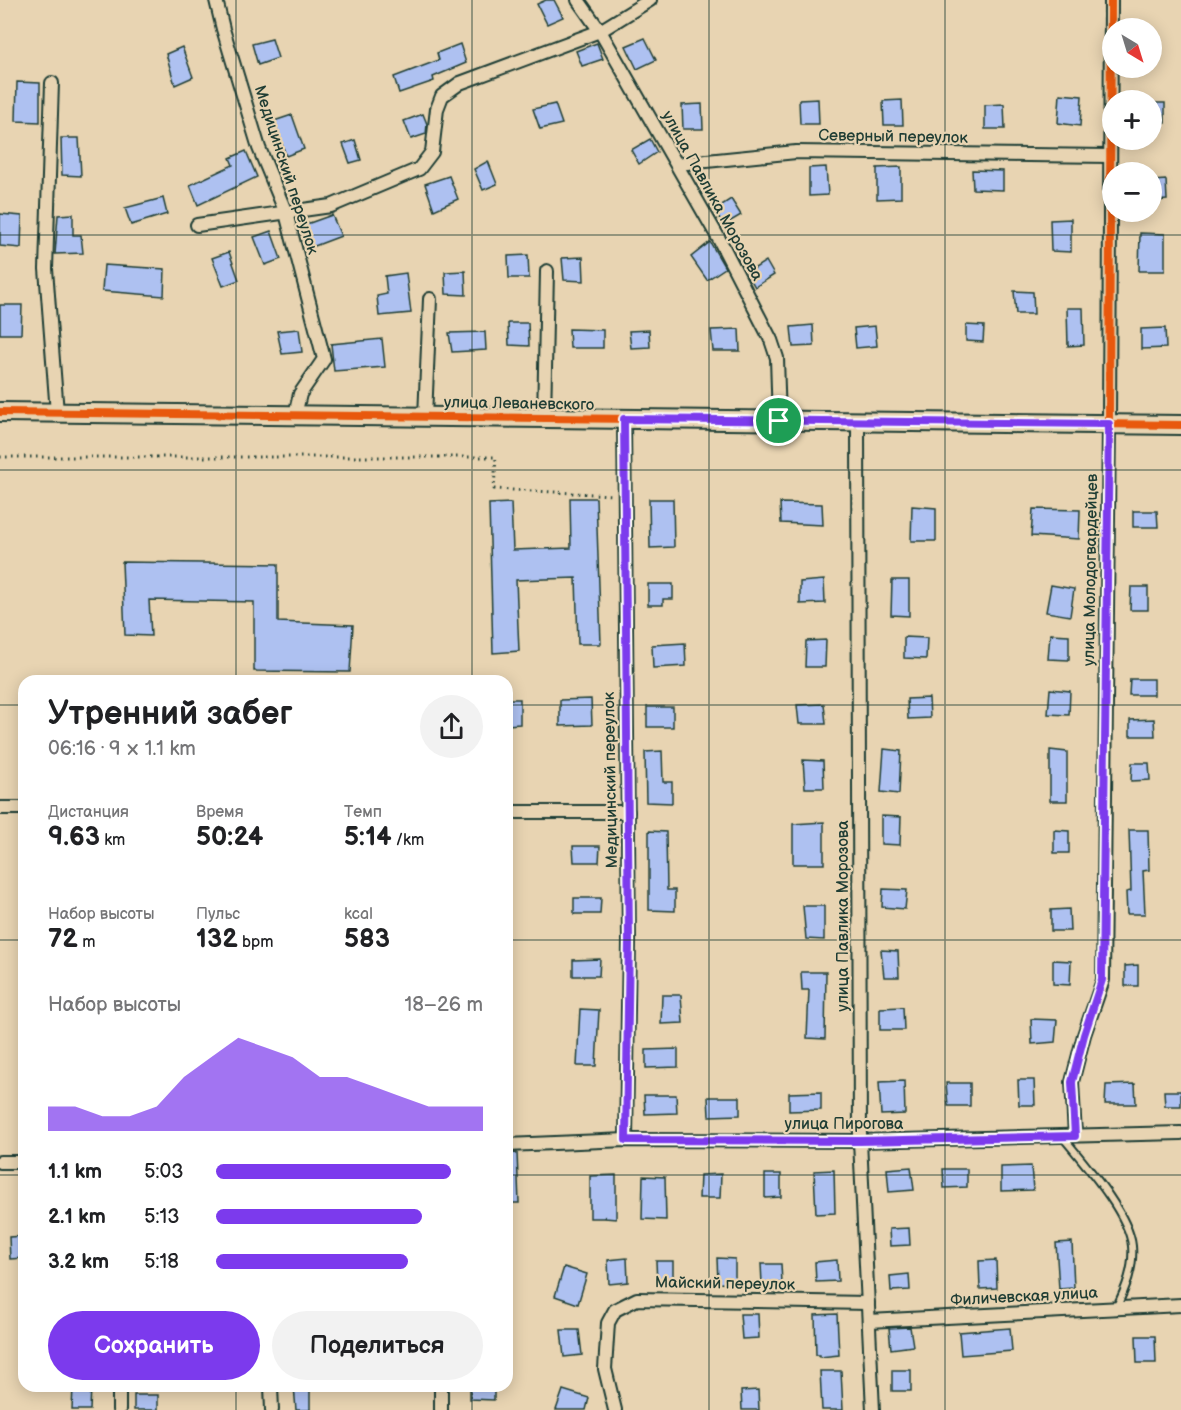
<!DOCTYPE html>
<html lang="ru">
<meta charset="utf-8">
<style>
:root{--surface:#fff;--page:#f2f2f2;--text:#202124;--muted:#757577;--accent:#7c3aed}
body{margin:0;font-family:"Balsamiq Sans",sans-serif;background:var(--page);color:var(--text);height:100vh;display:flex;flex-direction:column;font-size:22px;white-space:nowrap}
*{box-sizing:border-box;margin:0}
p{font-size:20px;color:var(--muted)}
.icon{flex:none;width:33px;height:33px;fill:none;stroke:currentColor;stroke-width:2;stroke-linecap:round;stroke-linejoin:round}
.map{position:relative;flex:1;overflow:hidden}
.side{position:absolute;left:18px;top:675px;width:495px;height:717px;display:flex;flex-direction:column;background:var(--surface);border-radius:18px;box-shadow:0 3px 15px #0003}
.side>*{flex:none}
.needle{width:39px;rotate:142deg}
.buttons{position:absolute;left:1102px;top:18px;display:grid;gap:12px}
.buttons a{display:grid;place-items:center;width:60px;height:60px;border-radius:50%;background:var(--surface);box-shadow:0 3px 15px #0003;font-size:30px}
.pin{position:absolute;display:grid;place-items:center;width:51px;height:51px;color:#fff;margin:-26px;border:3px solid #fff;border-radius:50%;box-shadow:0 2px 6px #0007}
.round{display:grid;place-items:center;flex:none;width:63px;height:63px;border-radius:32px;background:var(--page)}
.head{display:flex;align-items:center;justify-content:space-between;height:102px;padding:0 30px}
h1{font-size:33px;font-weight:700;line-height:45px}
.figures{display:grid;grid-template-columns:repeat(3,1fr);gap:9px;height:102px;padding:6px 30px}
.figures div{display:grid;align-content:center}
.figures b{font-size:26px;font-weight:700}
.figures small{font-size:16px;font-weight:400}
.figures p{font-size:16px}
.chart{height:168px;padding:12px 30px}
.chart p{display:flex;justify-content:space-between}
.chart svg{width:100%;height:108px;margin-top:6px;fill:var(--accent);opacity:.7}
.button{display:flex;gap:12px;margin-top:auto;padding:12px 30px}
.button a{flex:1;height:69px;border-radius:36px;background:var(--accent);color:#fff;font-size:24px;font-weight:700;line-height:69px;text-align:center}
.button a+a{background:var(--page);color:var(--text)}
ul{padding:0 30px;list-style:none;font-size:20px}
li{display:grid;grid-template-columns:96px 72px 1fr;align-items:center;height:45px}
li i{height:15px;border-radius:8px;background:var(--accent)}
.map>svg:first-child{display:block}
</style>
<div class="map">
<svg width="1181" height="1410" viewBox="0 0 1181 1410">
<rect width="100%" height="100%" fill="#e8d4b2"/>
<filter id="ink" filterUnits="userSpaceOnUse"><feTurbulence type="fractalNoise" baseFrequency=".0167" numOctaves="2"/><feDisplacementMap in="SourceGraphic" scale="12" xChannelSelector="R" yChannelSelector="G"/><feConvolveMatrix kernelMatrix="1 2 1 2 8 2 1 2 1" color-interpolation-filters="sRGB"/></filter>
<g filter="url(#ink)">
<g fill="#aec1f1" stroke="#1f3d34" stroke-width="1.5">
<polygon points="546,0 554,0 563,17 547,24 537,4"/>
<polygon points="645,38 656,60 637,69 626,46"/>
<polygon points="272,39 278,58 258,65 252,44"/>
<polygon points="597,43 603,59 582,66 576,51"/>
<polygon points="460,44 466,63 433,77 434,81 399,93 394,77 439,60 437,53"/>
<polygon points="182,47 193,77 175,85 166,54"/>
<polygon points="17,82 40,83 40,122 16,121"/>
<polygon points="1060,94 1082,96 1080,126 1058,123"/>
<polygon points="818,99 819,124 800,124 799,100"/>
<polygon points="902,100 903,125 884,125 883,101"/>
<rect x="1152" y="103" width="13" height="20"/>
<polygon points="555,104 562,124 540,129 533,109"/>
<polygon points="702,104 703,129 683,129 682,105"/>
<polygon points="1004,104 1005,129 985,129 985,105"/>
<polygon points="423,114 427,124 426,134 411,139 404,121"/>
<polygon points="292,115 304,149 286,156 274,121"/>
<polygon points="61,138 79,138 81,176 62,175"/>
<polygon points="650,139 657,152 639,164 631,150"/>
<polygon points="355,140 361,160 350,163 343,144"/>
<polygon points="246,151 257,177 198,205 190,185 233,165 230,158"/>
<polygon points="488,161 497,184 483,190 474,169"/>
<polygon points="826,167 828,195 809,196 809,168"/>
<polygon points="901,167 901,198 877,199 877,168"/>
<polygon points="972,170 1003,171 1003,190 973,189"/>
<polygon points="449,176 458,199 434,210 425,184"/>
<polygon points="1166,180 1167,200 1152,201 1152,181"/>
<polygon points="163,198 167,214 131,225 125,208"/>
<polygon points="731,199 741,215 724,225 714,210"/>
<polygon points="0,214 22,216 21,248 0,246"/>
<polygon points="73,214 73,235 81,235 83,253 55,254 58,215"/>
<polygon points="332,215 341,236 312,247 304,225"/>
<polygon points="1071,219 1071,252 1051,251 1050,220"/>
<polygon points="271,231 281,259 265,265 254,237"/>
<polygon points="1140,233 1165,234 1165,271 1139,271"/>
<polygon points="710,242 725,268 707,280 691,257"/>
<polygon points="229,252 239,280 223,286 212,258"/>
<polygon points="528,255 529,278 509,278 508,256"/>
<polygon points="583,257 584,281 564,280 562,258"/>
<polygon points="766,261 774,275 755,287 747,273"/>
<polygon points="104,265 165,269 164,296 102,291"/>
<polygon points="465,271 466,295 446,294 445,272"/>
<polygon points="406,273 411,313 379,316 377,296 387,294 385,276"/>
<polygon points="1014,291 1033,292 1034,314 1016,314"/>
<polygon points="0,305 22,305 21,334 0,334"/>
<polygon points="1067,308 1083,308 1084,345 1068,346"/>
<polygon points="508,323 528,323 529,346 509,345"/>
<polygon points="813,325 814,346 793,347 791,327"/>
<polygon points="966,325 984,326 983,342 966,341"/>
<polygon points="875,326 877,346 856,348 854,328"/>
<polygon points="1165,328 1166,348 1141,349 1141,329"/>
<polygon points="299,329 302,352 282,354 277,331"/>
<polygon points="569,329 603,330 603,348 570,348"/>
<polygon points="739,329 740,351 713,351 711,330"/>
<polygon points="649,330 650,347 631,348 629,331"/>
<polygon points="485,332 486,350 452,352 449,333"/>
<polygon points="382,339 385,367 334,371 331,344"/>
<polygon points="570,498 596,498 601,644 578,644 576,578 516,580 519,651 493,653 489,504 511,503 513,550 571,548"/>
<polygon points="649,499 673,499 674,547 650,548"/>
<polygon points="780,503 822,504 823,525 781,523"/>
<polygon points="912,506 936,508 936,541 911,541"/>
<polygon points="1033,509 1080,510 1079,539 1031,536"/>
<polygon points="1133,511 1157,511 1158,527 1133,527"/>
<polygon points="122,562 278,564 278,622 353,625 350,672 254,671 254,602 149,600 151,636 125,635"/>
<polygon points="824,580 825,603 800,604 800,582"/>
<polygon points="892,580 909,580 909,616 891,615"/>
<polygon points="648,584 673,584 673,599 663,599 663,605 648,605"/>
<polygon points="1051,585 1074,589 1070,616 1046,612"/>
<polygon points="1131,587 1148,587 1148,610 1130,610"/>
<polygon points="1050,634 1069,635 1069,660 1048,659"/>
<polygon points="904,637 927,638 926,659 904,658"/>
<polygon points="826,640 825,667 805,667 806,641"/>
<polygon points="685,643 686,666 653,668 652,645"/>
<polygon points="1130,679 1154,679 1154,695 1129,695"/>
<polygon points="1050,689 1070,691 1069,715 1048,714"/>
<polygon points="929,698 930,718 908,719 907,699"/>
<polygon points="507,699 520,699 520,724 507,725"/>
<polygon points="591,699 592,725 560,726 560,700"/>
<polygon points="824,704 826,724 799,724 797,705"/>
<rect x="647" y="707" width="26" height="20"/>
<polygon points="1154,719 1155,736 1130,736 1130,720"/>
<polygon points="884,749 901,751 899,794 881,792"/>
<polygon points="1050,750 1067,752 1067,801 1050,801"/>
<polygon points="662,751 663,782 672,782 672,803 646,802 645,752"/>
<polygon points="803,760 823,761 824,788 805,788"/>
<polygon points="1132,763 1149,763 1150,780 1131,781"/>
<polygon points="881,816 901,817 900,845 881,844"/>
<polygon points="824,822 824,864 793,864 793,824"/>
<polygon points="1054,830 1069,831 1069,853 1054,853"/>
<polygon points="1129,830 1148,830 1149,870 1143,871 1145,914 1127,914 1126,892 1131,891"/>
<polygon points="649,831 666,832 667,890 675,890 675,911 649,910"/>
<polygon points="573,846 600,846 599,862 574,862"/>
<polygon points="883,889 907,890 905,909 882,907"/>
<polygon points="574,898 601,898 600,914 574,914"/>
<polygon points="803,906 824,906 824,940 806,939"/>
<polygon points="1069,909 1070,931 1051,931 1051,910"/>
<polygon points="881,950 898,951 899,977 884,977"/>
<polygon points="600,959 599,976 573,976 573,960"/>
<polygon points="1053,960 1071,961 1070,985 1053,984"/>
<polygon points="1138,965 1138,986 1125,986 1125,966"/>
<polygon points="801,972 826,972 825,1039 807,1038 809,990 802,990"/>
<polygon points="662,995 681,995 683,1023 661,1024"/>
<polygon points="903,1007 904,1030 880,1030 880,1008"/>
<polygon points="580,1009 599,1010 596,1066 577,1066"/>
<polygon points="1031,1019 1057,1020 1055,1042 1032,1044"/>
<polygon points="678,1049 678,1067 646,1068 646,1050"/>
<polygon points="1018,1080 1034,1080 1035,1105 1019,1105"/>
<polygon points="904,1081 905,1114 881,1115 879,1082"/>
<polygon points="946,1083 970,1083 970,1106 948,1106"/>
<polygon points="1135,1084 1136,1104 1105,1104 1106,1085"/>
<polygon points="1164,1091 1181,1091 1181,1106 1165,1106"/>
<polygon points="821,1092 821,1110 789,1111 789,1093"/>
<polygon points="644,1095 676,1095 677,1113 645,1114"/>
<polygon points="708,1097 740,1097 740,1115 709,1116"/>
<polygon points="517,1153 519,1203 507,1203 507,1154"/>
<polygon points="1031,1166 1033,1190 1001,1191 1001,1167"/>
<polygon points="911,1167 914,1190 889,1192 887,1169"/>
<polygon points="943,1169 967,1169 967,1187 944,1188"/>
<polygon points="834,1170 835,1213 816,1214 814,1171"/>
<polygon points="721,1174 720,1198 699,1198 700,1175"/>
<polygon points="765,1174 781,1174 781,1197 765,1198"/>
<polygon points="616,1175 616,1219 605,1218 605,1216 604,1218 590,1218 590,1176"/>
<polygon points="643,1176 665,1177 666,1220 642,1219"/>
<polygon points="909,1228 910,1245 890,1246 889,1229"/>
<polygon points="24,1236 24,1258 10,1259 9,1237"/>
<polygon points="1072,1242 1074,1288 1059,1289 1056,1243"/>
<polygon points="627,1258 628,1282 609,1284 608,1260"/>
<polygon points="717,1258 735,1259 735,1284 718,1283"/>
<polygon points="837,1260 838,1281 816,1282 815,1262"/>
<polygon points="996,1260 997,1288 980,1289 979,1261"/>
<polygon points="656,1261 673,1261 673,1285 657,1285"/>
<polygon points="761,1264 781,1264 782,1283 762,1283"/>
<polygon points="564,1267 587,1274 578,1304 555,1296"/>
<polygon points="909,1274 910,1290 891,1291 890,1276"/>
<polygon points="740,1314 758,1314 759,1338 742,1339"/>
<polygon points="837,1314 839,1355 820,1357 820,1355 816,1355 815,1315"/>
<polygon points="910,1327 913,1346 891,1349 889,1328"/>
<polygon points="1010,1328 1012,1351 961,1355 959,1332"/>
<polygon points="561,1330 579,1330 582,1355 564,1357"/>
<polygon points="1136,1336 1155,1336 1156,1363 1137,1363"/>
<rect x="892" y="1370" width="19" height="21"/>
<polygon points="820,1371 841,1371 843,1410 822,1410"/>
<polygon points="73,1386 91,1386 90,1410 72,1410"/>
<polygon points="294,1386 310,1386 310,1410 296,1410"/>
<polygon points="470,1386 494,1386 494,1400 470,1399"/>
<polygon points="563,1390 589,1398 586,1410 556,1410"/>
<polygon points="758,1390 759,1410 742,1410 741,1391"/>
<rect x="134" y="1395" width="24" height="15"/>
</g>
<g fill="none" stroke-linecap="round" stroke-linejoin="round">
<g stroke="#1f3d34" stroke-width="10">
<path id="lane" d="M1062 1136C1083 1162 1129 1213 1132 1246 1134 1268 1126 1288 1116 1308"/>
</g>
<g stroke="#1f3d34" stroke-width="16">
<g id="street">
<polyline points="216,0 223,29 259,148 286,213 324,359 300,394 295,415"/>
<polyline points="578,0 600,31 719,239 771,340 777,358 779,421"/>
<polyline points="52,83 46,269 57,413"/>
<polyline points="677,164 796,152 1110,156"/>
<polyline points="197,225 331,206 419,169 432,152 437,109 442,96 460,83 600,31 650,0"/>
<polyline points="425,417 430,299"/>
<polyline points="544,418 547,271"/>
<polyline points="624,419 629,941 626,1140"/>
<polyline points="858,422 860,1141 873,1410"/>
<polyline points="0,808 24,808"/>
<polyline points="507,812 628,812"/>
<polyline points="1075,1135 1072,1082 1084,1035 1103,980 1109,424 1111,0"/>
<polyline points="507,1145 626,1140 860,1141 1181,1133"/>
<polyline points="0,1162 24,1162"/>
<polyline points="869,1321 1181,1305"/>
<polyline points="119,1386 119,1410"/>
<polyline points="271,1386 272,1410"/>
<polyline points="441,1410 441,1386"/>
<polyline points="615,1410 605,1369 608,1323 615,1310 637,1299 868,1303"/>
</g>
</g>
<g stroke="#1f3d34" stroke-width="22">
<polyline id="secondary" points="0,412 1181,425"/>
</g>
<polyline stroke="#1f3d34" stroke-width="3" stroke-dasharray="1.5 4.5" stroke-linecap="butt" points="0,457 496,457 494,489 613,495"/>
<use href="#lane" stroke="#e8d4b2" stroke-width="6"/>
<use href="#street" stroke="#e8d4b2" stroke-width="12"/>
<use href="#secondary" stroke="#e8d4b2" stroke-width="18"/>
<g stroke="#e8d4b2" stroke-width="11">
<g id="cycleway">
<polyline points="0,412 1181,425"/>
<polyline points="1075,1135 1072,1082 1084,1035 1103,980 1109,424 1111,0"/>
</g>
</g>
<use href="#cycleway" stroke="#e8590c" stroke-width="8"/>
</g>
</g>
<g fill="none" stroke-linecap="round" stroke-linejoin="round" filter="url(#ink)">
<g stroke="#fff" stroke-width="12">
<polygon id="route" points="624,419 1109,424 1102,980 1084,1035 1072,1082 1075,1136 860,1141 626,1140 629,941"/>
</g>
<use href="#route" stroke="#7c3aed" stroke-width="8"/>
</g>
<path fill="none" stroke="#1f3d34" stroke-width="1.5" stroke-opacity="0.55" d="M236 0V681M472 0V681M709 0V1410M945 0V1410M0 235H1181M0 470H1181M0 705H24M507 705H1181M0 940H24M507 940H1181M0 1175H24M507 1175H1181M236 1386V1410M472 1386V1410"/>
<g text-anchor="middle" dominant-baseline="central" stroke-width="4.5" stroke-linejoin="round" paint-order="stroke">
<g font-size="16" fill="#1f3d34" stroke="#e8d4b2">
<text transform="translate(893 137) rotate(1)">Северный переулок</text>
<text transform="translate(286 170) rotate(72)">Медицинский переулок</text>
<text transform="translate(712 196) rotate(61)">улица Павлика Морозова</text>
<text transform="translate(519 404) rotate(1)">улица Леваневского</text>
<text transform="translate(1091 570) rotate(-89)">улица Молодогвардейцев</text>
<text transform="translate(611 780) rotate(-91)">Медицинский переулок</text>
<text transform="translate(843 916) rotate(-90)">улица Павлика Морозова</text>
<text x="844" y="1124">улица Пирогова</text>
<text transform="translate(725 1284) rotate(1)">Майский переулок</text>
<text transform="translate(1024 1297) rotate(-3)">Филичевская улица</text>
</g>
</g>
</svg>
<div class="buttons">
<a><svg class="needle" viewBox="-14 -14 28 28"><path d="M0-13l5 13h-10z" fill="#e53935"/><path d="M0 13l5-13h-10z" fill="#757577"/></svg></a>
<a>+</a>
<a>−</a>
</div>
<div class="pin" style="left:779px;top:421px;background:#1e9e55"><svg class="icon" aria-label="arrive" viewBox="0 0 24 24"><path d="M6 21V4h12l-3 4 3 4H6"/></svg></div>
<section class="side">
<div class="head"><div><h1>Утренний забег</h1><p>06:16 · 9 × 1.1 km</p></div><a class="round"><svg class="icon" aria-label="share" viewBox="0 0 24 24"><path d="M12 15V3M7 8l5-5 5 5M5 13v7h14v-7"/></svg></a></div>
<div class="figures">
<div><p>Дистанция</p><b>9.63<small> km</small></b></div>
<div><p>Время</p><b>50:24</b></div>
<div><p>Темп</p><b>5:14<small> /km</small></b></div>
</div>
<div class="figures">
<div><p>Набор высоты</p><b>72<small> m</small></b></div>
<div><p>Пульс</p><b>132<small> bpm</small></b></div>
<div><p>kcal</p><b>583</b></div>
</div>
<div class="chart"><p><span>Набор высоты</span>18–26 m</p>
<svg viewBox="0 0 160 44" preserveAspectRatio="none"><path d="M0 44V34L10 34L20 38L30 38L40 34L50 22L60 14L70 6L80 10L90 14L100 22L110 22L120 26L130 30L140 34L150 34L160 34V44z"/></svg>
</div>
<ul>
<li><b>1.1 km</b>5:03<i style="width:88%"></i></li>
<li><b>2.1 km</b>5:13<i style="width:77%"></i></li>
<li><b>3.2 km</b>5:18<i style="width:72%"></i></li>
</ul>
<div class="button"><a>Сохранить</a><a>Поделиться</a></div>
</section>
</div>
